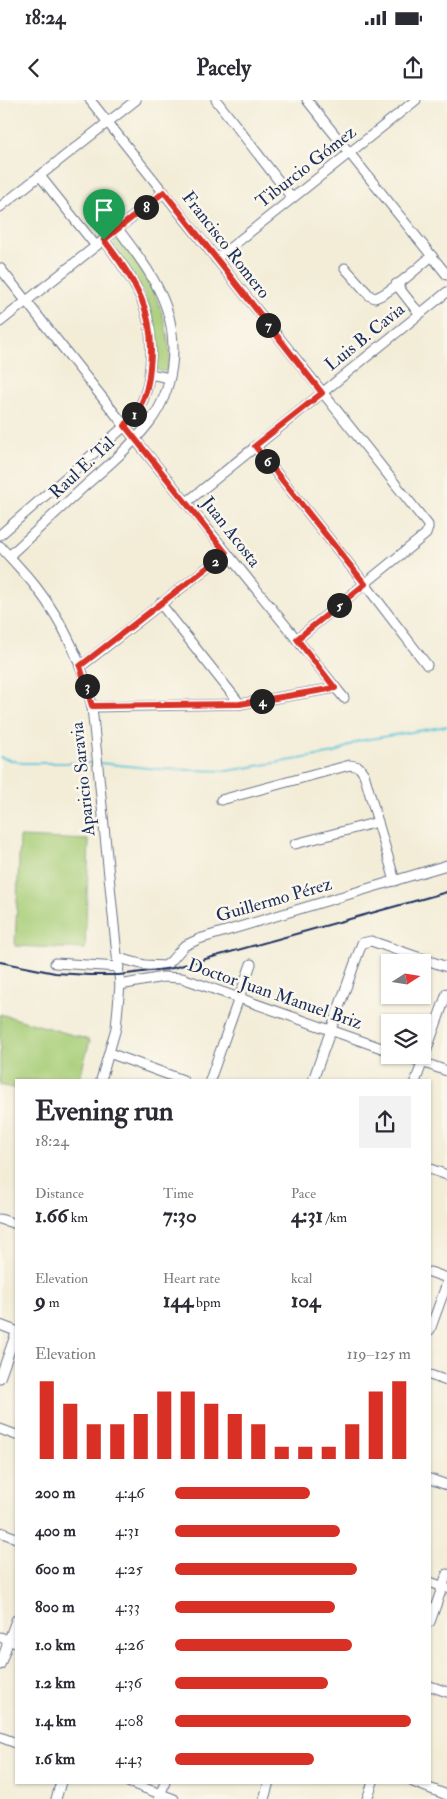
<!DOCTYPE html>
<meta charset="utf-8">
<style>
:root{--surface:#fff;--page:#f2f2f3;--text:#2b2b33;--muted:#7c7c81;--accent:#d93025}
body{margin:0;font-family:"IM FELL Double Pica",serif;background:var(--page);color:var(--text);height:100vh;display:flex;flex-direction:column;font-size:19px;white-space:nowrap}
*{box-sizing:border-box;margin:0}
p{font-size:16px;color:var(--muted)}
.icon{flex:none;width:28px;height:28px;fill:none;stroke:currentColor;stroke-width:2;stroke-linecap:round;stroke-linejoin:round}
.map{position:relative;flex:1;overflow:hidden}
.sheet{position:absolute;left:15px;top:979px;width:416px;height:705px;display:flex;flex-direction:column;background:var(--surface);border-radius:0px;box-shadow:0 1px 4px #0004}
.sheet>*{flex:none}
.needle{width:32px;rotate:78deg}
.controls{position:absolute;left:381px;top:854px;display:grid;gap:10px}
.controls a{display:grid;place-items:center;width:50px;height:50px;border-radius:0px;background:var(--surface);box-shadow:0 1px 4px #0004;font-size:25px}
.pin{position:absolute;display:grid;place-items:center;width:42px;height:42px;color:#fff;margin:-51px -21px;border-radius:50% 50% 50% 0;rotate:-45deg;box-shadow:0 0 5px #0007}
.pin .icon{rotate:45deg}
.km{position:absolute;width:25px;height:25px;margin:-12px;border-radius:50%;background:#222;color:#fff;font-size:14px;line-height:25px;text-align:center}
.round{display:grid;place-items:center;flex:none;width:52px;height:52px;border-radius:0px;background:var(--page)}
.headline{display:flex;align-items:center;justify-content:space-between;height:85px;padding:0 20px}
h1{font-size:28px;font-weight:800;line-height:38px}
.figures{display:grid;grid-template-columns:repeat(3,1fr);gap:8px;height:85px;padding:5px 20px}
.figures div{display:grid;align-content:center}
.figures b{font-size:21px;font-weight:800}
.figures small{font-size:14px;font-weight:400}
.figures p{font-size:14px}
.chart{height:140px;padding:10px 20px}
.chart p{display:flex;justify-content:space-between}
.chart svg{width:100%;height:90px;margin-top:5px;stroke:var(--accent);stroke-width:6}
ul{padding:0 20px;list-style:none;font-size:16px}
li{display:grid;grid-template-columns:80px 60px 1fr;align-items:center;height:38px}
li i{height:12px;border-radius:6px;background:var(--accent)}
.status{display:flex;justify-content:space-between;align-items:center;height:35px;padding:0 25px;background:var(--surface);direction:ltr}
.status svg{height:14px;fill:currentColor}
header{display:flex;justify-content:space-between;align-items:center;height:65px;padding:0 20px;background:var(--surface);font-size:22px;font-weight:800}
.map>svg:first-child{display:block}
</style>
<div class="status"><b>18:24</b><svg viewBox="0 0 49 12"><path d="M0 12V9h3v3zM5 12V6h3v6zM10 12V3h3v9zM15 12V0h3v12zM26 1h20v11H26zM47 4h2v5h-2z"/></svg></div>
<header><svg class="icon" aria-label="back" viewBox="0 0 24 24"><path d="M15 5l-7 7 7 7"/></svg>Pacely<svg class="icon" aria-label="share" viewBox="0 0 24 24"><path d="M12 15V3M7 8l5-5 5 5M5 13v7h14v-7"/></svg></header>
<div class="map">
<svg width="447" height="1699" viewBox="0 0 447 1699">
<rect width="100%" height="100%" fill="#fbf7ec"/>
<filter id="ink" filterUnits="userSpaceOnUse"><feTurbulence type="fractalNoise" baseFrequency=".02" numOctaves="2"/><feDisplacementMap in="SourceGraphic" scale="10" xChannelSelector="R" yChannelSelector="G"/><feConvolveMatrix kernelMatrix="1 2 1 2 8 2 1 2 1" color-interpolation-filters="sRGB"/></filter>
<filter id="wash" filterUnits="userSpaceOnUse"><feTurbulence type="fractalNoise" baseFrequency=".0096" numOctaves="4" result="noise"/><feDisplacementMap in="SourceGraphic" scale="20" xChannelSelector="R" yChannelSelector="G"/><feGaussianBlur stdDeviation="1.12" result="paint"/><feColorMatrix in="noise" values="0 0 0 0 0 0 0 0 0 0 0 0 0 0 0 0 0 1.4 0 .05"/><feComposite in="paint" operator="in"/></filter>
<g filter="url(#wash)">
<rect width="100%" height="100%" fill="#f3edd8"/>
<g fill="#a7cd77" stroke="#617e6a">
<path d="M120 138 124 141C147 178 164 202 169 247 170 256 171 265 165 272L157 270 154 266C160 229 151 201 130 170 125 161 117 153 114 143L115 140Z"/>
<polygon points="20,737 89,740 85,849 15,846"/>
<polygon points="0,914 90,940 79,980 16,980 16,989 0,985"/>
</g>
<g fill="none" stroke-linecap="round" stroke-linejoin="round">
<g stroke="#5fc5dc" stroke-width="2">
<polyline points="0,657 22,663 96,663"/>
<polyline points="100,663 157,669 227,671 335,653 358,641 447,626"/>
</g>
</g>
</g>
<g filter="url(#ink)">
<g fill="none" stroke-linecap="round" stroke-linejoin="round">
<g stroke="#677289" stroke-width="11">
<g id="minor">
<polyline points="90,0 428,425 428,428 426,434 297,539"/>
<polyline points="216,0 292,98"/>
<polyline points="307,0 447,175"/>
<polyline points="40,76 96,146"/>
<polyline points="0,107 136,0"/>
<polyline points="216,159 416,0"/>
<polyline points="0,168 135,339 344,598"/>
<path d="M345 168 370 196 375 198C391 193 417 168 432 156"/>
<polyline points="396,184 414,207 420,213"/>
<polyline points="0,222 164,92"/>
<polyline points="150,274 169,278"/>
<polyline points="255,346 365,484 427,565"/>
<polyline points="187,402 447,192"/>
<path d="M0 435 125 326C129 320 135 314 139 308 146 296 149 281 150 267 156 212 136 182 104 140"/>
<path d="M0 446C12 460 25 473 36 487 63 522 83 564 92 607L120 885 116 928 101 980"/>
<path d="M9 456C35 432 61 408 87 384 109 365 131 346 149 323 174 291 179 244 166 207 156 178 136 153 118 129"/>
<polyline points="160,503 240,604"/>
<polyline points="80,567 226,453"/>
<polyline points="92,607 240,604 335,588"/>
<polyline points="221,700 350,665 359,667 364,674 395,781"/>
<polyline points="295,744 378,722"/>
<polyline points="118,858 145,865 165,866 171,861 184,846 199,839 447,765"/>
<polyline points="55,863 119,867"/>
<polyline points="120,885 163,877 182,878 390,951"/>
<polyline points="109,953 183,980"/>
<polyline points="402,955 447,971"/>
<polyline points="210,980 251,864"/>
<polyline points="313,980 362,843 371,841 447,867"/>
<polyline points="416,980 447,893"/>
<polyline points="430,1069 447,1075"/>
<polyline points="0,1119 16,1124"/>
<polyline points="430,1172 447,1178"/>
<polyline points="0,1225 16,1231"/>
<polyline points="430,1230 447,1183"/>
<polyline points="430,1275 447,1281"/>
<polyline points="0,1278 16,1233"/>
<polyline points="0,1329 16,1335"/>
<polyline points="430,1379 447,1385"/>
<polyline points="0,1432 16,1438"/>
<polyline points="430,1482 446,1488"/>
<polyline points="430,1522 447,1474"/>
<polyline points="0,1537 16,1543"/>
<polyline points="0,1565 16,1520"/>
<polyline points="430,1586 447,1592"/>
<polyline points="0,1637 16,1643"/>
<polyline points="128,1682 174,1699"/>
<polyline points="413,1682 447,1695"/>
<polyline points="56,1699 61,1682"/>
<polyline points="159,1699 165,1682"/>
<polyline points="264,1699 269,1682"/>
<polyline points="367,1699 373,1682"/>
</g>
</g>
<use href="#minor" stroke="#fff" stroke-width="9"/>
<polyline stroke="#1b2f5e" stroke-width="2" points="0,862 55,873 89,875 119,875 173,868 447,792"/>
</g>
</g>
<g fill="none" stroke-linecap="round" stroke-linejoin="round" filter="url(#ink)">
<g stroke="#fff" stroke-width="10">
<path id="route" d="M164 92 322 293 255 346 365 484 297 539 335 588 240 604 92 606 80 566 226 453 125 326C129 320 135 314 139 308 146 296 149 281 150 267 156 212 136 182 104 140Z"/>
</g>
<use href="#route" stroke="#d93025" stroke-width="6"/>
</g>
<g text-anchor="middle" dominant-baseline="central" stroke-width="5" stroke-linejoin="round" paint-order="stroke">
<g font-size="18" fill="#1b2f5e" stroke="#fbf7ec">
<text transform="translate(306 67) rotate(-38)">Tiburcio Gómez</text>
<text transform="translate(226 145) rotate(52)">Francisco Romero</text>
<text transform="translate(365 237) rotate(-39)">Luis B. Cavia</text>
<text transform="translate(82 368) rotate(-43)">Raul E. Tal</text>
<text transform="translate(231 432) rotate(52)">Juan Acosta</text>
<text transform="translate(83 679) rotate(-96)">Aparicio Saravia</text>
<text transform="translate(274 800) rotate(-16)">Guillermo Pérez</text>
<text transform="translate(275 894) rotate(19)">Doctor Juan Manuel Briz</text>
</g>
</g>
</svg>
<div class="controls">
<a><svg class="needle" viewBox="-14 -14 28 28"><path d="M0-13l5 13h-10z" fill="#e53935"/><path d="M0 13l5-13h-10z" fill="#7c7c81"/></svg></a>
<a><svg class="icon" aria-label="layers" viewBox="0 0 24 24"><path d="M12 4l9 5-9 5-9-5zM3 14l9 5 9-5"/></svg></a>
</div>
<div class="pin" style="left:104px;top:140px;background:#1e9e55"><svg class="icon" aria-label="arrive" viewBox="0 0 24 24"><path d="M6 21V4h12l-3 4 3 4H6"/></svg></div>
<b class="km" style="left:134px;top:314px">1</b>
<b class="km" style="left:215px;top:461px">2</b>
<b class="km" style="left:87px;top:586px">3</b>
<b class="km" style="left:262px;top:601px">4</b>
<b class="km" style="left:339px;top:505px">5</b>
<b class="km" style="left:267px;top:361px">6</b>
<b class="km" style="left:268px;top:225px">7</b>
<b class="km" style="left:146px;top:107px">8</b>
<section class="sheet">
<div class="headline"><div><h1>Evening run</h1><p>18:24</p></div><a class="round"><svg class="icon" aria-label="share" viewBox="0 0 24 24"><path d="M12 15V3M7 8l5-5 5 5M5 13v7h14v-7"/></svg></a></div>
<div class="figures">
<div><p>Distance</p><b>1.66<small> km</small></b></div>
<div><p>Time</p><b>7:30</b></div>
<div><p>Pace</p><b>4:31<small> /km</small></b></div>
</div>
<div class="figures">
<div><p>Elevation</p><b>9<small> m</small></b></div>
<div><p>Heart rate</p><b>144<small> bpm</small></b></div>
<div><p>kcal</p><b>104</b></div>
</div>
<div class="chart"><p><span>Elevation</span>119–125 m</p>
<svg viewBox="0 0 160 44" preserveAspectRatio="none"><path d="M5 44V6M15 44V17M25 44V27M35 44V27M45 44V22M55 44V11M65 44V11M75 44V17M85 44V22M95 44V27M105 44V38M115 44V38M125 44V38M135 44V27M145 44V11M155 44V6"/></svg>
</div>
<ul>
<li><b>200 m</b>4:46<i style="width:57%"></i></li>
<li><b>400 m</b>4:31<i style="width:70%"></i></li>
<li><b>600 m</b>4:25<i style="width:77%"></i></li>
<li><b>800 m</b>4:33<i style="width:68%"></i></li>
<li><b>1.0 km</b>4:26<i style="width:75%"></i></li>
<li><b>1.2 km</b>4:36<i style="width:65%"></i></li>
<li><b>1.4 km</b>4:08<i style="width:100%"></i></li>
<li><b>1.6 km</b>4:43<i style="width:59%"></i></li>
</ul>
</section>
</div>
